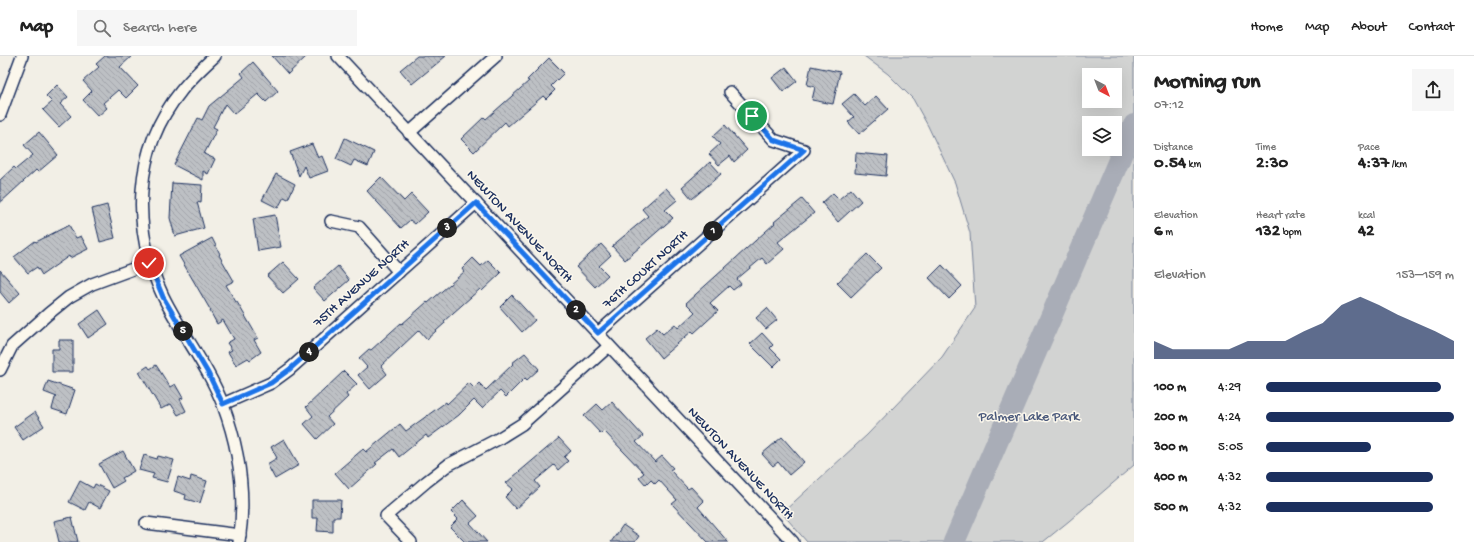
<!DOCTYPE html>
<meta charset="utf-8">
<style>
:root{--surface:#fff;--page:#f6f6f6;--text:#222;--muted:#767676;--line:#e0e0e0;--accent:#1b2f5e}
body{margin:0;font-family:"Gochi Hand",sans-serif;background:var(--page);color:var(--text);height:100vh;display:flex;flex-direction:column;font-size:15px;white-space:nowrap}
*{box-sizing:border-box;margin:0}
p{font-size:13px;color:var(--muted)}
.icon{flex:none;width:22px;height:22px;fill:none;stroke:currentColor;stroke-width:2;stroke-linecap:round;stroke-linejoin:round}
.map{position:relative;flex:1;overflow:hidden}
.sheet{display:flex;flex-direction:column;background:var(--surface);width:340px}
.sheet>*{flex:none}
.needle{width:26px;rotate:138deg}
.tools{position:absolute;left:1082px;top:12px;display:grid;gap:8px}
.tools a{display:grid;place-items:center;width:40px;height:40px;border-radius:0px;background:var(--surface);box-shadow:0 4px 16px #0002;font-size:20px}
.pin{position:absolute;display:grid;place-items:center;width:34px;height:34px;color:#fff;margin:-17px;border:2px solid #fff;border-radius:50%;box-shadow:0 1px 4px #0007}
.km{position:absolute;width:20px;height:20px;margin:-10px;border-radius:50%;background:#222;color:#fff;font-size:11px;line-height:20px;text-align:center}
.round{display:grid;place-items:center;flex:none;width:42px;height:42px;border-radius:0px;background:var(--page)}
.overview{display:flex;align-items:center;justify-content:space-between;height:68px;padding:0 20px}
h1{font-size:22px;font-weight:700;line-height:30px}
.metrics{display:grid;grid-template-columns:repeat(3,1fr);gap:6px;height:68px;padding:4px 20px}
.metrics div{display:grid;align-content:center}
.metrics b{font-size:17px;font-weight:700}
.metrics small{font-size:11px;font-weight:400}
.metrics p{font-size:11px}
.chart{height:112px;padding:8px 20px}
.chart p{display:flex;justify-content:space-between}
.chart svg{width:100%;height:72px;margin-top:4px;fill:var(--accent);opacity:.7}
ul{padding:0 20px;list-style:none;font-size:13px}
li{display:grid;grid-template-columns:64px 48px 1fr;align-items:center;height:30px}
li i{height:10px;border-radius:5px;background:var(--accent)}
header{display:flex;align-items:center;gap:24px;box-sizing:border-box;height:56px;padding:0 20px;background:var(--surface);border-bottom:1px solid var(--line)}
header strong{font-size:19px}
nav{display:flex;gap:22px;margin-inline-start:auto;font-size:14px}
.search{width:280px;height:36px;background:var(--page);display:flex;align-items:center;gap:10px;box-sizing:border-box;padding:0 14px;border-radius:0px;color:var(--muted);font-size:15px}
main{display:flex;flex:1;min-height:0}
.map>svg:first-child{display:block}
</style>
<header>
<strong>Map</strong>
<div class="search"><svg class="icon" aria-label="search" viewBox="0 0 24 24"><circle cx="10" cy="10" r="6"/><path d="M15 15l6 6"/></svg>Search here</div>
<nav><a>Home</a><a>Map</a><a>About</a><a>Contact</a></nav>
</header>
<main>
<div class="map">
<svg width="1134" height="486" viewBox="0 0 1134 486">
<defs>
<pattern id="building-back-hatch" width="6" height="6" patternUnits="userSpaceOnUse"><rect width="6" height="6" fill="#bdc0c4"/><path d="M-1 5l2 2M0 0l6 6M5-1l2 2" fill="none" stroke="#a2a5ab"/></pattern>
</defs>
<rect width="100%" height="100%" fill="#f2efe6"/>
<filter id="ink" filterUnits="userSpaceOnUse"><feTurbulence type="fractalNoise" baseFrequency=".025" numOctaves="2"/><feDisplacementMap in="SourceGraphic" scale="8" xChannelSelector="R" yChannelSelector="G"/><feConvolveMatrix kernelMatrix="1 2 1 2 8 2 1 2 1" color-interpolation-filters="sRGB"/></filter>
<g filter="url(#ink)">
<path fill="#d2d3d2" stroke="#768198" fill-rule="evenodd" d="M864 0H1134V409L1069 465 1043 486H807L782 457 867 379 942 301 975 252 970 177 955 127 928 70 913 43 888 18ZM1089 19H1115V45H1089ZM1089 67H1115V93H1089Z"/>
<g fill="none" stroke-linecap="round" stroke-linejoin="round">
<g stroke="#a9adb7" stroke-width="22">
<polyline points="1079,197 1134,69"/>
<polyline points="954,486 1076,203"/>
</g>
</g>
<g fill="url(#building-back-hatch)" stroke="#1b2f5e">
<polygon points="105,0 132,0 120,11 138,30 126,42 118,34 103,47 107,52 98,60 83,44 92,35 83,25 99,11 96,8"/>
<polygon points="272,0 307,0 288,18"/>
<polygon points="417,0 446,0 412,28 400,14"/>
<polygon points="549,2 564,17 551,30 555,34 546,43 543,40 508,70 505,66 474,96 461,83 484,61 486,63 529,25 527,24"/>
<polygon points="253,6 278,35 266,46 258,38 234,58 225,48 213,71 217,73 204,98 215,103 208,118 203,115 203,124 174,109 198,62 202,64 209,50 244,21 241,17"/>
<polygon points="811,10 840,16 833,48 812,44 815,31 807,29"/>
<polygon points="786,11 797,25 783,36 772,22"/>
<polygon points="57,29 68,41 60,48 71,60 59,71 43,54 52,46 46,40"/>
<polygon points="854,38 865,50 876,40 888,53 859,78 848,66 854,61 842,48"/>
<polygon points="725,69 747,94 734,106 730,100 719,109 709,98 720,88 713,80"/>
<polygon points="39,76 58,99 38,116 36,114 0,147 0,124 14,111 16,113 33,99 24,89"/>
<polygon points="345,82 374,96 368,110 354,104 351,110 336,103"/>
<polygon points="312,88 318,102 322,100 328,115 309,122 304,110 299,120 290,96"/>
<polygon points="856,97 888,100 886,120 855,117"/>
<polygon points="710,106 721,118 692,143 682,131"/>
<polygon points="276,118 295,128 288,143 284,141 278,152 262,144"/>
<polygon points="381,121 404,145 411,138 428,156 415,168 410,164 401,172 367,135"/>
<polygon points="172,127 202,129 201,147 197,146 204,172 175,180 170,162"/>
<polygon points="666,132 677,144 665,154 673,162 625,204 612,190 648,160 642,153"/>
<polygon points="851,133 861,145 838,166 822,147 833,137 839,143"/>
<polygon points="802,143 814,157 778,186 784,193 767,208 762,202 737,223 741,228 733,234 729,230 710,247 718,255 694,277 692,275 661,302 645,282 657,272 663,278 675,268 678,272 695,256 686,247 775,167 774,166"/>
<polygon points="107,149 115,182 100,186 92,153"/>
<polygon points="275,159 281,191 258,195 253,163"/>
<polygon points="69,169 76,182 81,180 88,193 70,202 69,200 42,219 37,211 28,217 14,201 35,185 36,186"/>
<polygon points="212,182 220,198 219,199 234,225 226,229 236,246 237,246 258,282 254,284 261,296 250,304 248,302 236,309 228,296 232,294 227,287 234,283 223,264 217,268 210,255 211,255 179,200"/>
<polygon points="601,188 611,199 599,210 608,219 595,231 576,211"/>
<polygon points="867,198 881,212 851,241 837,227"/>
<polygon points="473,202 481,210 488,204 501,217 482,235 480,233 444,265 445,267 427,283 419,274 381,310 387,318 370,333 358,319 367,311 359,302 369,293 371,294 401,267 402,268 427,246 428,247 464,216 462,213"/>
<polygon points="283,206 299,223 283,237 267,220"/>
<polygon points="942,209 962,230 949,243 929,222"/>
<polygon points="338,210 349,224 325,245 313,232"/>
<polygon points="0,214 20,237 9,247 0,236"/>
<polygon points="512,239 535,264 522,276 500,251"/>
<polygon points="767,252 777,264 766,273 756,262"/>
<polygon points="99,254 108,268 88,282 79,268"/>
<polygon points="762,277 773,289 770,292 781,303 773,311 750,288"/>
<polygon points="59,284 73,284 73,316 52,316 52,293 59,293"/>
<polygon points="525,297 539,313 527,324 525,322 506,341 500,335 482,352 474,344 459,359 428,382 426,379 399,401 393,393 375,407 377,408 349,433 335,417 363,393 366,396 400,368 406,375 446,346 447,348 469,327 474,332 479,327 486,334 513,308 512,307"/>
<polygon points="156,309 170,331 175,328 183,342 180,343 186,355 178,359 171,348 161,353 139,316 148,310 150,313"/>
<polygon points="344,315 357,328 346,338 348,341 327,361 333,368 317,383 304,368 313,360 306,351"/>
<polygon points="48,325 75,334 67,358 52,353 55,342 57,341 44,336"/>
<polygon points="612,346 643,380 636,386 655,406 662,400 673,412 670,414 688,433 691,431 704,445 698,451 728,486 708,486 672,448 677,444 659,424 655,428 651,424 646,429 639,421 644,417 604,375 601,378 584,360 597,348 603,354"/>
<polygon points="35,356 44,370 23,384 14,371"/>
<polygon points="782,381 804,406 789,419 778,406 773,410 762,398"/>
<polygon points="559,382 571,395 564,401 568,405 558,414 554,409 535,425 540,431 516,453 505,441 513,433 506,427"/>
<polygon points="284,383 299,409 275,423 267,408 277,402 271,391"/>
<polygon points="123,395 134,415 122,422 124,425 112,432 99,408"/>
<polygon points="144,399 157,403 158,400 174,404 167,426 152,422 154,418 139,414"/>
<polygon points="191,420 207,425 200,447 185,443 186,439 174,435 178,421 190,425"/>
<polygon points="80,425 93,432 95,428 109,435 100,452 89,446 85,454 69,446"/>
<polygon points="312,444 341,444 340,461 333,461 333,476 317,475 318,462 312,462"/>
<polygon points="463,444 478,460 470,467 487,486 465,486 450,471 458,463 451,456"/>
<polygon points="72,461 78,486 59,486 54,465"/>
<polygon points="623,469 639,480 635,486 611,486"/>
</g>
<g fill="none" stroke-linecap="round" stroke-linejoin="round">
<g stroke="#1b2f5e" stroke-width="14">
<g id="minor">
<path d="M215 0C203 11 191 22 181 35 133 94 131 173 163 240 181 277 208 310 223 349 239 392 246 440 239 486"/>
<polyline points="338,0 793,486"/>
<polyline points="0,59 22,0"/>
<polyline points="409,77 496,0"/>
<polyline points="331,165 359,171 399,216"/>
<polyline points="598,277 804,94 774,84 730,36"/>
<polyline points="0,314 12,290 48,258 69,241 92,228 149,207"/>
<polyline points="223,348 271,327 290,313 476,147"/>
<polyline points="146,467 240,479"/>
<polyline points="411,486 386,460 426,426 448,409 498,383 522,368 609,290"/>
</g>
</g>
<use href="#minor" stroke="#fbf7ec" stroke-width="11"/>
</g>
</g>
<g fill="none" stroke-linecap="round" stroke-linejoin="round" filter="url(#ink)">
<g stroke="#fff" stroke-width="8">
<polyline id="route" points="149,207 163,241 208,317 223,348 271,327 290,313 476,147 598,277 804,94 774,84 752,60"/>
</g>
<use href="#route" stroke="#1a73e8" stroke-width="5"/>
</g>
<g text-anchor="middle" dominant-baseline="central" stroke-width="3" stroke-linejoin="round" paint-order="stroke">
<g font-size="14" fill="#1b2f5e" stroke="#fbf7ec">
<text transform="translate(519 171) rotate(47)">NEWTON AVENUE NORTH</text>
<text transform="translate(646 214) rotate(-42)">76TH COURT NORTH</text>
<text transform="translate(362 228) rotate(-42)">75TH AVENUE NORTH</text>
<text transform="translate(740 408) rotate(47)">NEWTON AVENUE NORTH</text>
</g>
<g font-size="14" fill="#49587b" stroke="#fbf7ec">
<text x="1029" y="361">Palmer Lake Park</text>
</g>
</g>
</svg>
<div class="tools">
<a><svg class="needle" viewBox="-14 -14 28 28"><path d="M0-13l5 13h-10z" fill="#e53935"/><path d="M0 13l5-13h-10z" fill="#767676"/></svg></a>
<a><svg class="icon" aria-label="layers" viewBox="0 0 24 24"><path d="M12 4l9 5-9 5-9-5zM3 14l9 5 9-5"/></svg></a>
</div>
<div class="pin" style="left:752px;top:60px;background:#1e9e55"><svg class="icon" aria-label="arrive" viewBox="0 0 24 24"><path d="M6 21V4h12l-3 4 3 4H6"/></svg></div>
<div class="pin" style="left:149px;top:207px;background:#d93025"><svg class="icon" aria-label="check" viewBox="0 0 24 24"><path d="M5 12l5 5 9-10"/></svg></div>
<b class="km" style="left:713px;top:175px">1</b>
<b class="km" style="left:576px;top:254px">2</b>
<b class="km" style="left:447px;top:172px">3</b>
<b class="km" style="left:309px;top:296px">4</b>
<b class="km" style="left:183px;top:275px">5</b>
</div>
<section class="sheet">
<div class="overview"><div><h1>Morning run</h1><p>07:12</p></div><a class="round"><svg class="icon" aria-label="share" viewBox="0 0 24 24"><path d="M12 15V3M7 8l5-5 5 5M5 13v7h14v-7"/></svg></a></div>
<div class="metrics">
<div><p>Distance</p><b>0.54<small> km</small></b></div>
<div><p>Time</p><b>2:30</b></div>
<div><p>Pace</p><b>4:37<small> /km</small></b></div>
</div>
<div class="metrics">
<div><p>Elevation</p><b>6<small> m</small></b></div>
<div><p>Heart rate</p><b>132<small> bpm</small></b></div>
<div><p>kcal</p><b>42</b></div>
</div>
<div class="chart"><p><span>Elevation</span>153–159 m</p>
<svg viewBox="0 0 160 44" preserveAspectRatio="none"><path d="M0 44V33L10 38L20 38L30 38L40 38L50 33L60 33L70 33L80 27L90 22L100 11L110 6L120 11L130 17L140 22L150 27L160 33V44z"/></svg>
</div>
<ul>
<li><b>100 m</b>4:29<i style="width:93%"></i></li>
<li><b>200 m</b>4:24<i style="width:100%"></i></li>
<li><b>300 m</b>5:05<i style="width:56%"></i></li>
<li><b>400 m</b>4:32<i style="width:89%"></i></li>
<li><b>500 m</b>4:32<i style="width:89%"></i></li>
</ul>
</section>
</main>
